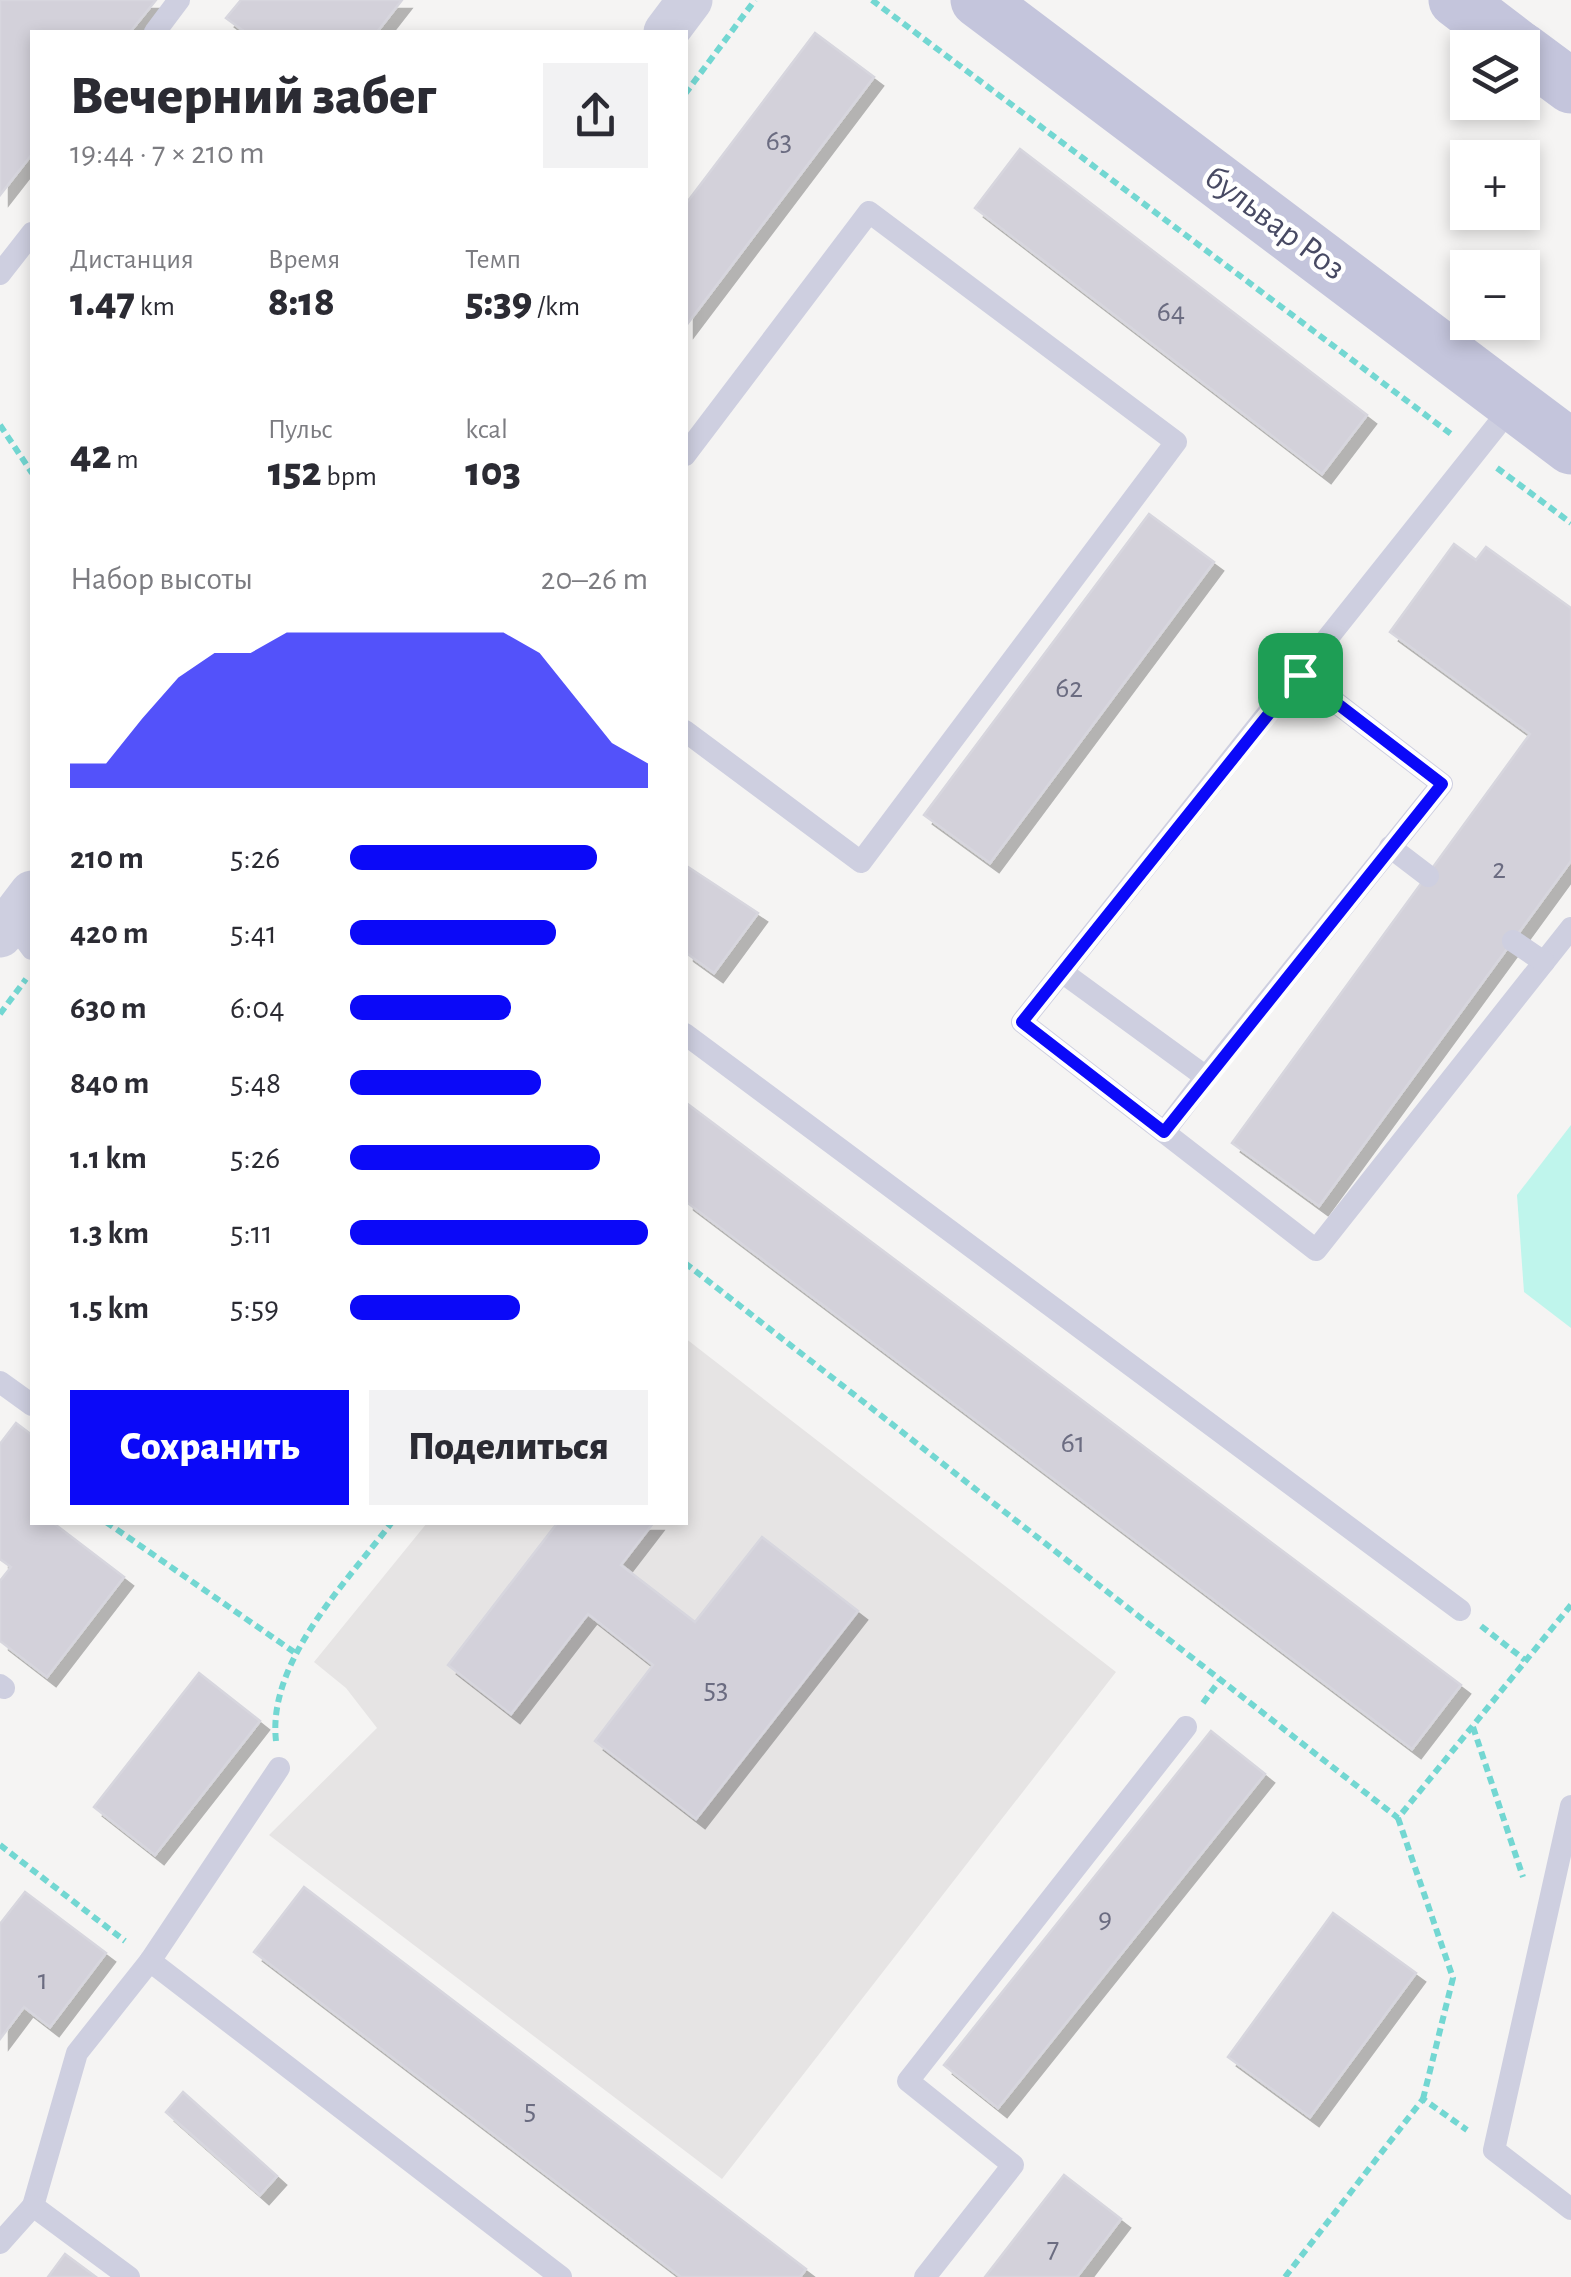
<!DOCTYPE html>
<html lang="ru">
<meta charset="utf-8">
<style>
:root{--surface:#fff;--page:#f2f2f3;--text:#2b2b33;--muted:#7c7c81;--accent:#0b09f8}
body{margin:0;font-family:"Alegreya Sans",sans-serif;background:var(--page);color:var(--text);height:100vh;display:flex;flex-direction:column;font-size:38px;white-space:nowrap}
*{box-sizing:border-box;margin:0}
p{font-size:32px;color:var(--muted)}
.icon{flex:none;width:55px;height:55px;fill:none;stroke:currentColor;stroke-width:2;stroke-linecap:round;stroke-linejoin:round}
.map{position:relative;flex:1;overflow:hidden}
.drawer{position:absolute;left:30px;top:30px;width:658px;height:1495px;display:flex;flex-direction:column;background:var(--surface);border-radius:0px;box-shadow:0 5px 15px #0003}
.drawer>*{flex:none}
.controls{position:absolute;left:1450px;top:30px;display:grid;gap:20px}
.controls a{display:grid;place-items:center;width:90px;height:90px;border-radius:0px;background:var(--surface);box-shadow:0 5px 15px #0003;font-size:50px}
.pin{position:absolute;display:grid;place-items:center;width:85px;height:85px;color:#fff;margin:-42px;border-radius:20px;box-shadow:0 5px 15px #0006}
.round{display:grid;place-items:center;flex:none;width:105px;height:105px;border-radius:0px;background:var(--page)}
.summary{display:flex;align-items:center;justify-content:space-between;height:170px;padding:0 40px}
h1{font-size:55px;font-weight:800;line-height:75px}
.figures{display:grid;grid-template-columns:repeat(3,1fr);gap:15px;height:170px;padding:10px 40px}
.figures div{display:grid;align-content:center}
.figures b{font-size:42px;font-weight:800}
.figures small{font-size:28px;font-weight:400}
.figures p{font-size:28px}
.chart{height:280px;padding:20px 40px}
.chart p{display:flex;justify-content:space-between}
.chart svg{width:100%;height:180px;margin-top:10px;fill:var(--accent);opacity:.7}
.button{display:flex;gap:20px;margin-top:auto;padding:20px 40px}
.button a{flex:1;height:115px;border-radius:0px;background:var(--accent);color:#fff;font-size:40px;font-weight:800;line-height:115px;text-align:center}
.button a+a{background:var(--page);color:var(--text)}
ul{padding:0 40px;list-style:none;font-size:32px}
li{display:grid;grid-template-columns:160px 120px 1fr;align-items:center;height:75px}
li i{height:25px;border-radius:12px;background:var(--accent)}
.map>svg:first-child{display:block}
</style>
<div class="map">
<svg width="1571" height="2277" viewBox="0 0 1571 2277">
<defs>
<filter id="shadow"><feDropShadow dx="9" dy="9" stdDeviation="0" flood-color="#0004"/></filter>
</defs>
<rect width="100%" height="100%" fill="#f5f4f3"/>
<polygon fill="#e6e4e4" points="685,1338 1116,1672 722,2179 269,1835 377,1728 346,1688 314,1662 427,1523 685,1522"/>
<polygon fill="#bff5ec" points="1571,1125 1571,1328 1524,1292 1517,1195"/>
<g fill="#d3d1da" stroke="#d7d6de" stroke-width="2.5" filter="url(#shadow)">
<polygon points="0,0 156,0 130,32 32,32 32,154 0,195"/>
<polygon points="241,0 402,0 377,32 245,32 226,18"/>
<polygon points="815,33 874,77 685,327 685,205"/>
<polygon points="1020,149 1367,415 1322,474 975,208"/>
<polygon points="1149,514 1214,562 990,863 924,815"/>
<polygon points="1454,544 1476,560 1486,547 1571,608 1571,861 1319,1206 1232,1143 1530,734 1390,632"/>
<polygon points="685,865 758,913 714,973 685,952"/>
<polygon points="685,1102 1461,1685 1412,1749 685,1201"/>
<polygon points="16,1423 32,1435 32,1522 52,1522 124,1577 47,1677 0,1641 0,1581 11,1567 0,1559 0,1444"/>
<polygon points="558,1522 654,1522 621,1565 695,1622 762,1537 858,1611 696,1819 595,1741 653,1665 588,1614 511,1714 448,1665"/>
<polygon points="199,1673 260,1721 155,1855 94,1807"/>
<polygon points="1211,1731 1265,1774 998,2108 944,2065"/>
<polygon points="304,1887 806,2269 800,2277 681,2277 254,1952"/>
<polygon points="25,1892 106,1953 50,2027 24,2007 0,2039 0,1924"/>
<polygon points="1333,1913 1416,1973 1310,2117 1228,2057"/>
<polygon points="183,2092 277,2176 260,2195 166,2112"/>
<polygon points="1064,2175 1121,2219 1077,2277 985,2277"/>
<polygon points="65,2254 96,2277 48,2277"/>
</g>
<g fill="none" stroke-linecap="round" stroke-linejoin="round">
<g stroke="#73d7d2" stroke-width="6" stroke-dasharray="8 5" stroke-linecap="butt">
<polyline points="872,0 1451,434"/>
<polyline points="685,94 755,0"/>
<polyline points="0,425 32,473"/>
<polyline points="1497,468 1571,523"/>
<polyline points="0,1014 26,979"/>
<polyline points="685,1263 1398,1818 1571,1605"/>
<polyline points="106,1522 294,1652"/>
<polyline points="1481,1626 1525,1660"/>
<polyline points="1203,1703 1220,1680"/>
<polyline points="1473,1727 1523,1877"/>
<path d="M276 1741C267 1661 347 1582 392 1522"/>
<polyline points="1398,1818 1453,1978 1423,2099"/>
<polyline points="0,1845 125,1941"/>
<polyline points="1285,2277 1423,2099 1467,2130"/>
</g>
<g stroke="#cecfe0" stroke-width="22">
<polyline points="155,32 179,0"/>
<polyline points="0,274 32,233"/>
<polyline points="1514,404 1022,1022 1316,1250 1571,928"/>
<polyline points="685,455 869,212 1176,442 861,862 685,731"/>
<polyline points="1390,847 1428,876"/>
<polyline points="7,915 32,949"/>
<polyline points="1513,941 1544,962"/>
<polyline points="1062,972 1206,1077 1442,784 1300,675"/>
<polyline points="685,1034 1460,1610"/>
<polyline points="1164,1132 1206,1077"/>
<polyline points="0,1382 32,1405"/>
<polyline points="0,1685 4,1688"/>
<polyline points="1571,1806 1494,2150 1571,2209"/>
<polyline points="150,1961 561,2277"/>
<polyline points="33,2206 77,2053 150,1961 279,1768"/>
<polyline points="0,2243 33,2206 129,2277"/>
<polyline points="925,2277 1013,2165 908,2081 1186,1727"/>
</g>
<g stroke="#cecfe0" stroke-width="45">
<polyline points="666,32 690,0"/>
<polyline points="0,935 32,893"/>
</g>
<g stroke="#c4c5dc" stroke-width="55">
<polyline points="978,0 1571,447"/>
<polyline points="1456,0 1519,48"/>
<polyline points="1522,50 1571,86"/>
</g>
</g>
<g fill="none" stroke-linecap="round" stroke-linejoin="round">
<g stroke="#fff" stroke-width="20">
<polygon id="route" points="1300,675 1442,784 1164,1132 1022,1022"/>
</g>
<use href="#route" stroke="#0b09f8" stroke-width="12"/>
</g>
<g text-anchor="middle" dominant-baseline="central" stroke-width="9" stroke-linejoin="round" paint-order="stroke">
<g font-size="30" fill="#6b6c81">
<text x="779" y="141">63</text>
<text x="1171" y="312">64</text>
<text x="1069" y="688">62</text>
<text x="1499" y="869">2</text>
<text x="1073" y="1443">61</text>
<text x="716" y="1689">53</text>
<text x="1105" y="1919">9</text>
<text x="43" y="1980">1</text>
<text x="530" y="2110">5</text>
<text x="1053" y="2248">7</text>
</g>
<g font-size="35" fill="#484a63" stroke="#fff">
<text transform="translate(1275 223) rotate(37)">бульвар Роз</text>
</g>
</g>
</svg>
<div class="controls">
<a><svg class="icon" aria-label="layers" viewBox="0 0 24 24"><path d="M12 4l9 5-9 5-9-5zM3 14l9 5 9-5"/></svg></a>
<a>+</a>
<a>−</a>
</div>
<div class="pin" style="left:1300px;top:675px;background:#1e9e55"><svg class="icon" aria-label="arrive" viewBox="0 0 24 24"><path d="M6 21V4h12l-3 4 3 4H6"/></svg></div>
<section class="drawer">
<div class="summary"><div><h1>Вечерний забег</h1><p>19:44 · 7 × 210 m</p></div><a class="round"><svg class="icon" aria-label="share" viewBox="0 0 24 24"><path d="M12 15V3M7 8l5-5 5 5M5 13v7h14v-7"/></svg></a></div>
<div class="figures">
<div><p>Дистанция</p><b>1.47<small> km</small></b></div>
<div><p>Время</p><b>8:18</b></div>
<div><p>Темп</p><b>5:39<small> /km</small></b></div>
</div>
<div class="figures">
<div><b>42<small> m</small></b></div>
<div><p>Пульс</p><b>152<small> bpm</small></b></div>
<div><p>kcal</p><b>103</b></div>
</div>
<div class="chart"><p><span>Набор высоты</span>20–26 m</p>
<svg viewBox="0 0 160 44" preserveAspectRatio="none"><path d="M0 44V38L10 38L20 27L30 17L40 11L50 11L60 6L70 6L80 6L90 6L100 6L110 6L120 6L130 11L140 22L150 33L160 38V44z"/></svg>
</div>
<ul>
<li><b>210 m</b>5:26<i style="width:83%"></i></li>
<li><b>420 m</b>5:41<i style="width:69%"></i></li>
<li><b>630 m</b>6:04<i style="width:54%"></i></li>
<li><b>840 m</b>5:48<i style="width:64%"></i></li>
<li><b>1.1 km</b>5:26<i style="width:84%"></i></li>
<li><b>1.3 km</b>5:11<i style="width:100%"></i></li>
<li><b>1.5 km</b>5:59<i style="width:57%"></i></li>
</ul>
<div class="button"><a>Сохранить</a><a>Поделиться</a></div>
</section>
</div>
